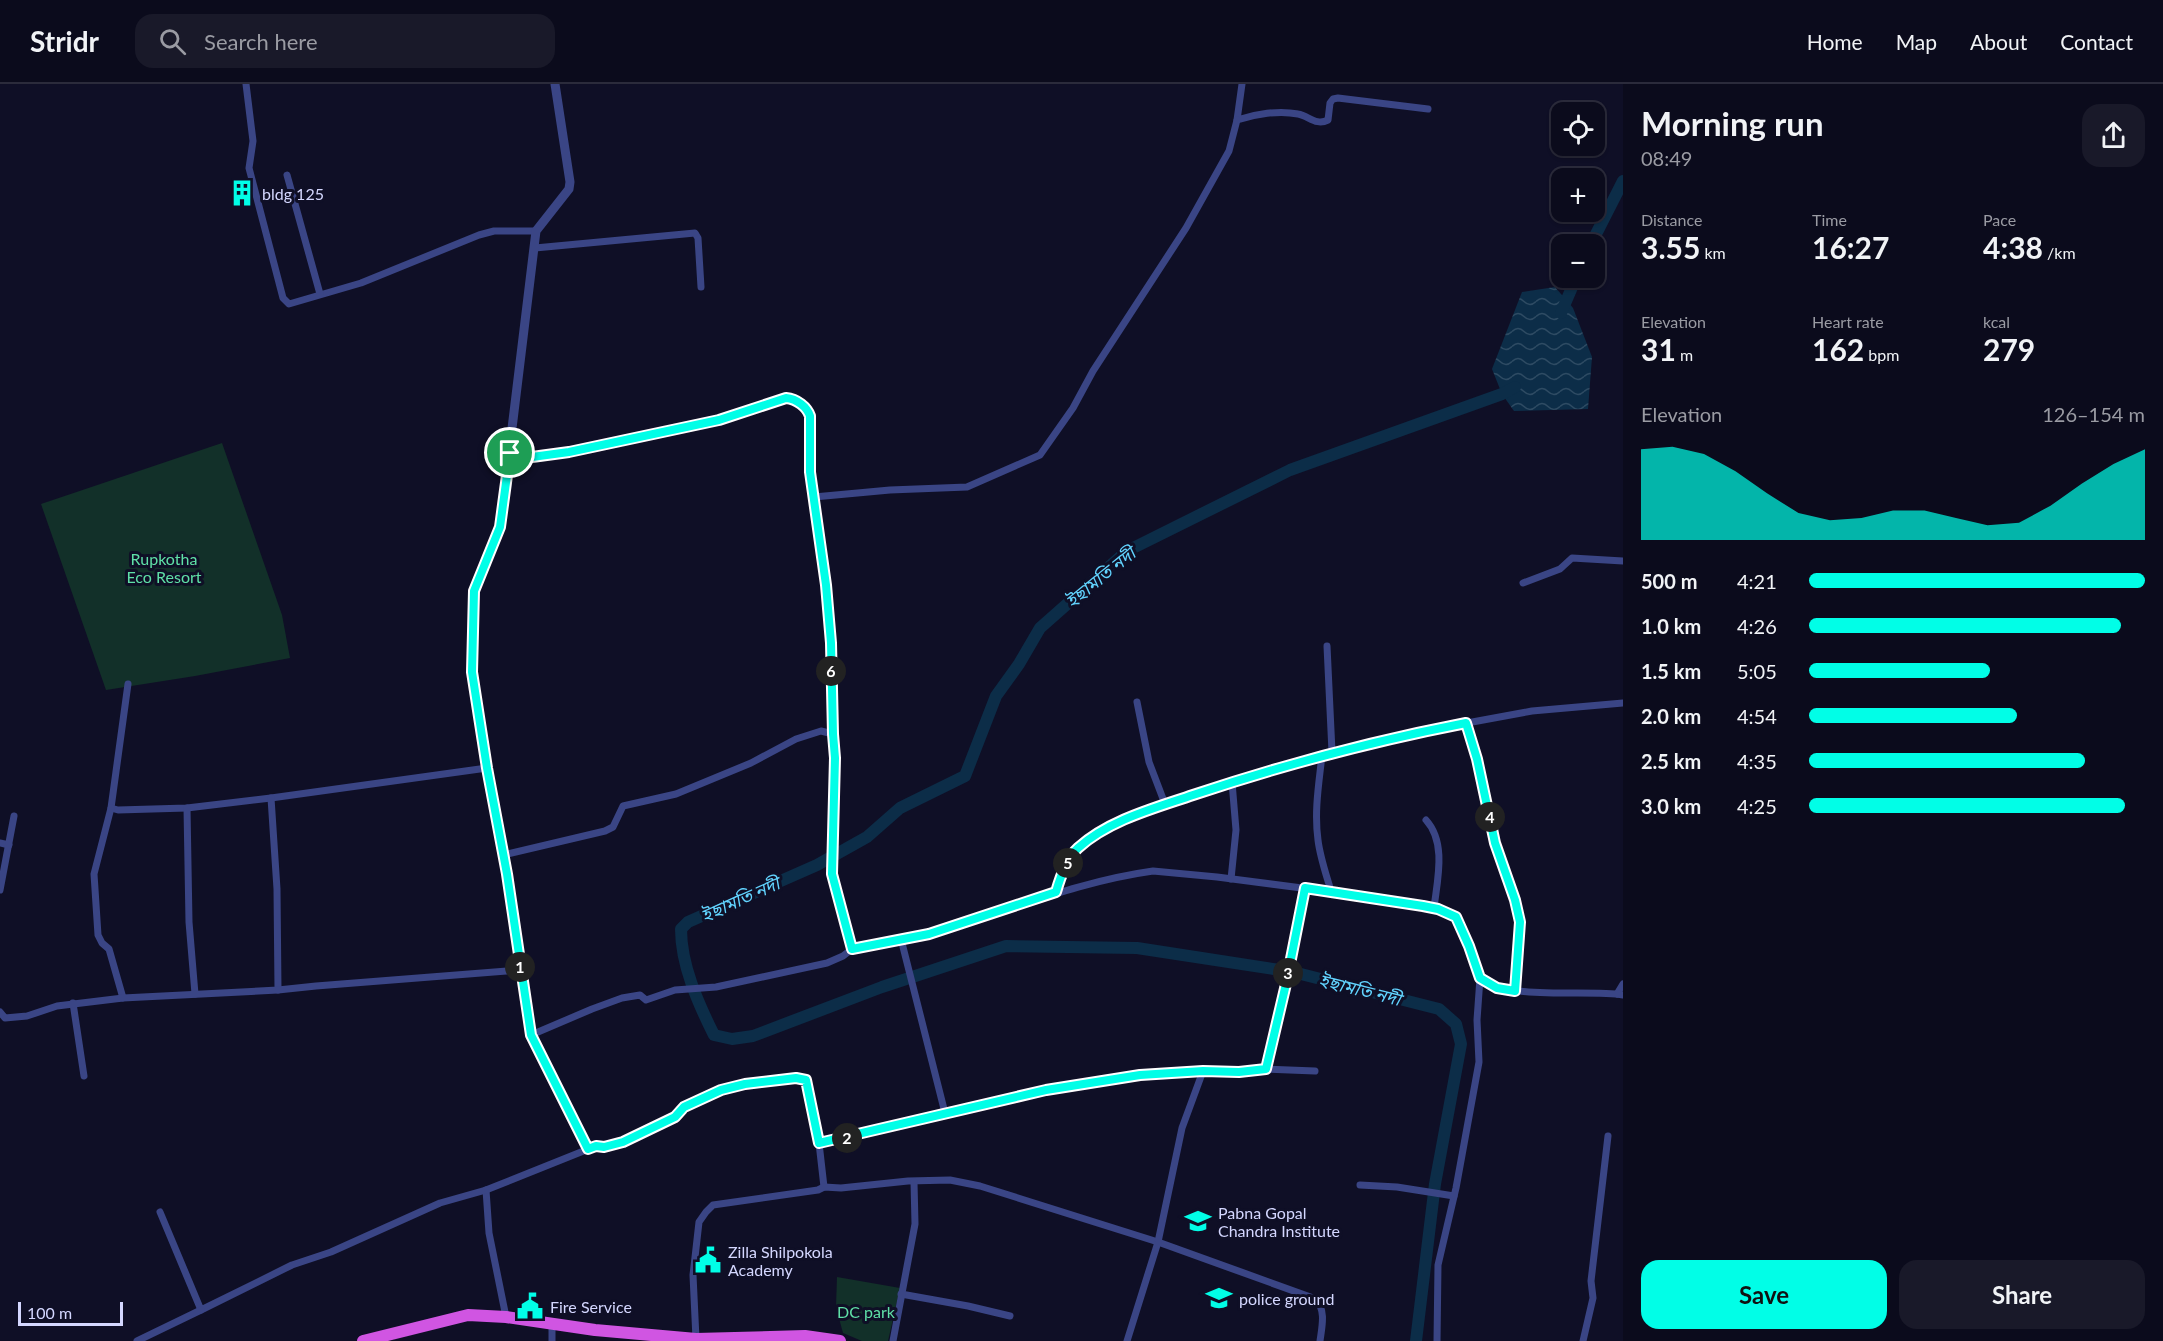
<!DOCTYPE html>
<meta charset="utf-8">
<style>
:root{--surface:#0b0b1c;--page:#191929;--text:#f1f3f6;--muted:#9a9ba3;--line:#2b2b3b;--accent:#01fee7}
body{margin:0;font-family:Lato,"Noto Sans Bengali",sans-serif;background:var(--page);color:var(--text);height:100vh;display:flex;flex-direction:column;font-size:22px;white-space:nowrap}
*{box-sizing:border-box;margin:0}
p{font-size:20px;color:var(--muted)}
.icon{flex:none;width:33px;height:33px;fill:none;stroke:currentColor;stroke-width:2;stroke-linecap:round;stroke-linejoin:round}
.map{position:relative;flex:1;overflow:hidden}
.details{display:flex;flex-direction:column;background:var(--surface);width:540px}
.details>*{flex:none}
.tools{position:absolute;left:1551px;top:18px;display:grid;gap:12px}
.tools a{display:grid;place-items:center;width:54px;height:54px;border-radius:12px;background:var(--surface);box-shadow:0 2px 4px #0004,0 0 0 2px var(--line);font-size:30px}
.scale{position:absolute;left:18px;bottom:15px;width:105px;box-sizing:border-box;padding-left:6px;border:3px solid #d4d7ff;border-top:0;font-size:16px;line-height:21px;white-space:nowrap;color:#d4d7ff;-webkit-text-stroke:4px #0f0f26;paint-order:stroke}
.pin{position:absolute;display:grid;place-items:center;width:51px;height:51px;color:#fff;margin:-26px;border:3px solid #fff;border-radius:50%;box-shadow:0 2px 6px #0007}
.km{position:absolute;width:30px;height:30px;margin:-15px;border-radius:50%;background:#222;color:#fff;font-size:16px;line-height:30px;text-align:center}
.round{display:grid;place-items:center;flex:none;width:63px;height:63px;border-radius:18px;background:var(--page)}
.summary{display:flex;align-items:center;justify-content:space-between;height:102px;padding:0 18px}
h1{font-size:33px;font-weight:700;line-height:45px}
.stats{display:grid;grid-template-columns:repeat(3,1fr);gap:9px;height:102px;padding:6px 18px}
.stats div{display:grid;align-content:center}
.stats b{font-size:30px;font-weight:700}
.stats small{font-size:16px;font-weight:400}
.stats p{font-size:16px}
.chart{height:168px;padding:12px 18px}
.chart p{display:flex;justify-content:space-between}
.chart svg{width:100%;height:108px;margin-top:6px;fill:var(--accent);opacity:.7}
.cta{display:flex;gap:12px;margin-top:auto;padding:12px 18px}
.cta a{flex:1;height:69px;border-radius:18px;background:var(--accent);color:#111;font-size:24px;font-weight:700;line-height:69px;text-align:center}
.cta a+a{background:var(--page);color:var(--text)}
ul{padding:0 18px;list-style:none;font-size:20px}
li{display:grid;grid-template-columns:96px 72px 1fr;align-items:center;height:45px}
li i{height:15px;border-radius:8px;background:var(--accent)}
header{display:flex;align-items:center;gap:36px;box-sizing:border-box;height:84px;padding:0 30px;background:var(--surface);border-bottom:2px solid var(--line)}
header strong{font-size:28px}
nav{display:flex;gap:33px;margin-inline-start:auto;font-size:21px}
.search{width:420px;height:54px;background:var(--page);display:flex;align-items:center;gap:15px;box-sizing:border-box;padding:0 21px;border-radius:18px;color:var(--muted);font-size:22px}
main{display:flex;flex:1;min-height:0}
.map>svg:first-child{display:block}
</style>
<header>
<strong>Stridr</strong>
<div class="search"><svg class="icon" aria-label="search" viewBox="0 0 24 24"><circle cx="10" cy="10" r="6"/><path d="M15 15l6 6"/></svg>Search here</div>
<nav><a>Home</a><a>Map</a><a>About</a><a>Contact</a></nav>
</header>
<main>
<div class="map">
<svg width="1623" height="1257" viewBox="0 0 1623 1257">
<defs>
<pattern id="water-waves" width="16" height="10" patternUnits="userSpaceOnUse" patternTransform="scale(1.5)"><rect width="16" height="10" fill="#0c2d48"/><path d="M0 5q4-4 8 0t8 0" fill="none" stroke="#2e4b63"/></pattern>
</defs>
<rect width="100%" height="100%" fill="#0f0f26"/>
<g fill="#123029">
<polygon points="222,359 282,531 290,574 195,592 106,606 41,420"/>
<polygon points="837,1193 900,1204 888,1257 862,1257 843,1249 836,1223"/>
</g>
<polygon fill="url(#water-waves)" points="1555,203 1573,224 1592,273 1588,325 1514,327 1502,310 1492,285 1522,208"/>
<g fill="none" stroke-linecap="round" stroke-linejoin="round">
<g stroke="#0c2d48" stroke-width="12">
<polyline points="1591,160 1623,97"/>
<polyline points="1561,229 1576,194"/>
<path d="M1416 1257 1435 1100 1461 960 1456 940 1439 925 1293 888 1137 864 1006 862 882 903 753 952 732 955 714 951C698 919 681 881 681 845L688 838 817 781 867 753 900 724 965 692 996 612 1019 580 1040 544 1127 467 1290 386 1502 310 1515 303"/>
</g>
<g stroke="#3a4585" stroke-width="7">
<polyline points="246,0 253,57 249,84 283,214 289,220 361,199 479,151 494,147 536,147"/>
<path d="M1242 0 1237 36C1255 30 1279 26 1298 30 1309 32 1316 42 1328 36L1330 19 1333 15 1338 14 1428 25"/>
<polyline points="287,91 320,210"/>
<polyline points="535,164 695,149 698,154 701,203"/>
<path d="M510 369 532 373 569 368 719 336 787 314C797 315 806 323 810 332V388L826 501 831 559 833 650"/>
<polyline points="814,413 890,406 967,403 1040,371 1073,324 1093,287 1186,144 1229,67 1237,36"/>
<polyline points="1523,499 1560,485 1572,474 1623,477"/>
<polyline points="1327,562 1332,668"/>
<polyline points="128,600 111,724 118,726 187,724 271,714 487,684"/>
<polyline points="1137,618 1149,678 1165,720"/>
<polyline points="1465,639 1477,675 1495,759 1515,816 1520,838 1515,907"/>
<path d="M1322 671C1319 699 1314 727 1318 756 1320 773 1326 790 1331 807"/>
<polyline points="271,714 277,805 278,906"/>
<polyline points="111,724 94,790 98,851 102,859 109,865 123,914"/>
<polyline points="187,724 189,838 195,910"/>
<path d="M1426 736C1447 759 1437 797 1434 824"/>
<polyline points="0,759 9,761"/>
<polyline points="503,771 605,747 613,743 623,722 676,710 751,679 796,655 821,647 833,650 835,674 832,790 852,865"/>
<polyline points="1231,795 1236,746 1232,698"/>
<polyline points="0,806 14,732"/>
<polyline points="1055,808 1060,793 1077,765 1108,744 1154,724 1259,689 1332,668 1418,648 1532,627 1623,619"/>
<polyline points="901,855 945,1029"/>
<polyline points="1617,910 1623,900"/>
<polyline points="73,919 84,992"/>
<polyline points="0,928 5,934 27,932 57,922 123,914 278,906 316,902 520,886"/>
<path d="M531 951 592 925 622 914 640 911 646 916 675 906 716 903 827 879 843 872 852 865C878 858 906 856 933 849 1008 828 1074 798 1153 787L1217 793 1348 810 1438 825 1456 833 1459 836 1477 890C1496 918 1589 905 1623 911"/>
<polyline points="1266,985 1286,900 1305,804"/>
<polyline points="819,1059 1046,1006 1140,991 1203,987 1239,988 1266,985 1315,987"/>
<polyline points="1360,1101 1397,1103 1454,1112"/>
<polyline points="486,1106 489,1149 506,1233"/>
<path d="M160 1128 201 1226 292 1181 331 1168 440 1119 486 1106 596 1062C614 1063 662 1043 677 1032 680 1029 682 1024 686 1022 710 1006 741 1000 769 997 781 996 795 992 806 996L819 1059 824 1103"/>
<polyline points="901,1210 968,1222 1010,1232"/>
<polyline points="552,1240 552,1257"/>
<path d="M696 1255 693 1191 699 1138 706 1128 713 1121 818 1106 824 1103 841 1104 908 1097 950 1096 980 1102 1158 1158 1316 1215C1326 1227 1322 1242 1320 1257"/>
<polyline points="137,1257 201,1226"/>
<polyline points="893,1257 915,1140 914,1098"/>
<polyline points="1127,1257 1158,1158 1182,1044 1203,987"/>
<polyline points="1437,1257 1438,1181 1456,1104 1479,978 1477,936 1480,894"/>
<polyline points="1583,1257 1593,1214 1591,1197 1608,1052"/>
</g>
<polyline stroke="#3a4585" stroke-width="9" points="555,0 570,98 569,105 536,147 500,443 474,507 472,588 487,684 507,790 531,951 588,1065"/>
<polyline stroke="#d055e2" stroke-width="12" points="363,1257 468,1231 506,1233 595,1246 696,1255 805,1252 840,1257"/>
</g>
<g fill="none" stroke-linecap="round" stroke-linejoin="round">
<g stroke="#fff" stroke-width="12">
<path id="route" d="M786 314C797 315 807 323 810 332V388L826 501 831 559 833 650 835 674 832 790 852 865 929 850 1056 808C1060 794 1067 774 1078 764 1109 736 1155 724 1193 711 1283 681 1373 657 1466 639L1477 675 1495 759 1515 816 1520 838 1515 907 1497 904 1480 894 1469 862 1456 833 1438 825 1423 822 1305 804 1286 900 1266 985 1239 988 1203 987 1140 991 1046 1006 819 1059 806 996 796 994 745 1000 721 1006 684 1023 675 1033 623 1058 604 1063 596 1062 588 1065 531 951 507 790 487 684 472 588 474 507 500 443 510 369 532 373 569 368 719 336Z"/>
</g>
<use href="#route" stroke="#01fee7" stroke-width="8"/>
</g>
<defs>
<g id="building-bare" transform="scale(2.07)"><path d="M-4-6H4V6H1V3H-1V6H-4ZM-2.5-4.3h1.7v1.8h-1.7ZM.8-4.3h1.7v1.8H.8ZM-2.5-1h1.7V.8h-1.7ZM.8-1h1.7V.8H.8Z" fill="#01fee7" stroke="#0f0f26" stroke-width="2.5" paint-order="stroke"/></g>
<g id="school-bare" transform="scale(2.07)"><path d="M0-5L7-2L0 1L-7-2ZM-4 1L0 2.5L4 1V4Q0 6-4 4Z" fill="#01fee7" stroke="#0f0f26" stroke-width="2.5" paint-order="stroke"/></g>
<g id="civic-bare" transform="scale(2.07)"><path d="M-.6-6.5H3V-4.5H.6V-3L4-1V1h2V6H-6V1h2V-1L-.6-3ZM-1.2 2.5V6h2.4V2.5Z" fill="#01fee7" stroke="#0f0f26" stroke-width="2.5" paint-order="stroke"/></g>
<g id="university-bare" transform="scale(2.07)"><path d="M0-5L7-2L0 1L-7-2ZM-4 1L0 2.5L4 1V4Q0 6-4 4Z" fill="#01fee7" stroke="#0f0f26" stroke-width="2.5" paint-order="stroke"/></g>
</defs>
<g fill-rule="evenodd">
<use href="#building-bare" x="242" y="109"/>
<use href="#school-bare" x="1198" y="1137"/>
<use href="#civic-bare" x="708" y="1176"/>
<use href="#university-bare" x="1219" y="1214"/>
<use href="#civic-bare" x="530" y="1222"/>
</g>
<g text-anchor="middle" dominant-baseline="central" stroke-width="6" stroke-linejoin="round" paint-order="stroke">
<g font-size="16" fill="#d4d7ff" stroke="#0f0f26" text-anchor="start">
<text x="262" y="109">bldg 125</text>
<text x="1218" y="1128">Pabna Gopal<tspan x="1218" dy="18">Chandra Institute</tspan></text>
<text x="728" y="1167">Zilla Shilpokola<tspan x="728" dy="18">Academy</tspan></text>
<text x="1239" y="1214">police ground</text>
<text x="550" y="1222">Fire Service</text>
</g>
<g font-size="16" fill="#5fe0a7" stroke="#0f0f26">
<text x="164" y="474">Rupkotha<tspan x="164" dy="18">Eco Resort</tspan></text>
<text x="866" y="1227">DC park</text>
</g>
<g font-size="18" font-style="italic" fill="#62d4ff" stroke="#0f0f26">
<text transform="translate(1100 493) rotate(-39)">ইছামতি নদী</text>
<text transform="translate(740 815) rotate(-24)">ইছামতি নদী</text>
<text transform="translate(1360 905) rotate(14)">ইছামতি নদী</text>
</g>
</g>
</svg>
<div class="tools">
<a><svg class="icon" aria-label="locate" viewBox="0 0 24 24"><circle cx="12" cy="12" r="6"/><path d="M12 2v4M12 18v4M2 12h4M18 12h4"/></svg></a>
<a>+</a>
<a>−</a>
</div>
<div class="scale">100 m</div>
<div class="pin" style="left:510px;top:369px;background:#1e9e55"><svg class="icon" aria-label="arrive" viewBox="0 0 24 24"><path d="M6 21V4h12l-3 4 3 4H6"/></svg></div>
<b class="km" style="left:520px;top:883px">1</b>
<b class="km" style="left:847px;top:1054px">2</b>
<b class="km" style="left:1288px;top:889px">3</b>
<b class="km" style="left:1490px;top:733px">4</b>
<b class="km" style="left:1068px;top:779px">5</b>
<b class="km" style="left:831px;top:587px">6</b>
</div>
<section class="details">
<div class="summary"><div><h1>Morning run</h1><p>08:49</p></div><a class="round"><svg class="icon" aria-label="share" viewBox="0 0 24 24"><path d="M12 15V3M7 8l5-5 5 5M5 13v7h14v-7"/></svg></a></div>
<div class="stats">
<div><p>Distance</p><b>3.55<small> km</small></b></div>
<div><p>Time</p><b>16:27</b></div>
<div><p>Pace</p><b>4:38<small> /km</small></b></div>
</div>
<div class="stats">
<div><p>Elevation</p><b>31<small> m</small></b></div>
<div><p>Heart rate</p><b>162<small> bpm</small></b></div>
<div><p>kcal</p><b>279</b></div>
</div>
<div class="chart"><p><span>Elevation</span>126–154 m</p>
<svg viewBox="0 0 160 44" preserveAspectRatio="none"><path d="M0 44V7L10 6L20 9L30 16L40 25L50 33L60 36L70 35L80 32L90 32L100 35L110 38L120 37L130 30L140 21L150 13L160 7V44z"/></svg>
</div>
<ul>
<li><b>500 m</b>4:21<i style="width:100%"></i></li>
<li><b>1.0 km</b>4:26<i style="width:93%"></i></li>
<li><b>1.5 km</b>5:05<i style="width:54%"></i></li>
<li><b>2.0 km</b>4:54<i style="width:62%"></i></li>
<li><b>2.5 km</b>4:35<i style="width:82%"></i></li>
<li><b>3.0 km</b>4:25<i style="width:94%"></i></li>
</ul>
<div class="cta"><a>Save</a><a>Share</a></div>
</section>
</main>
